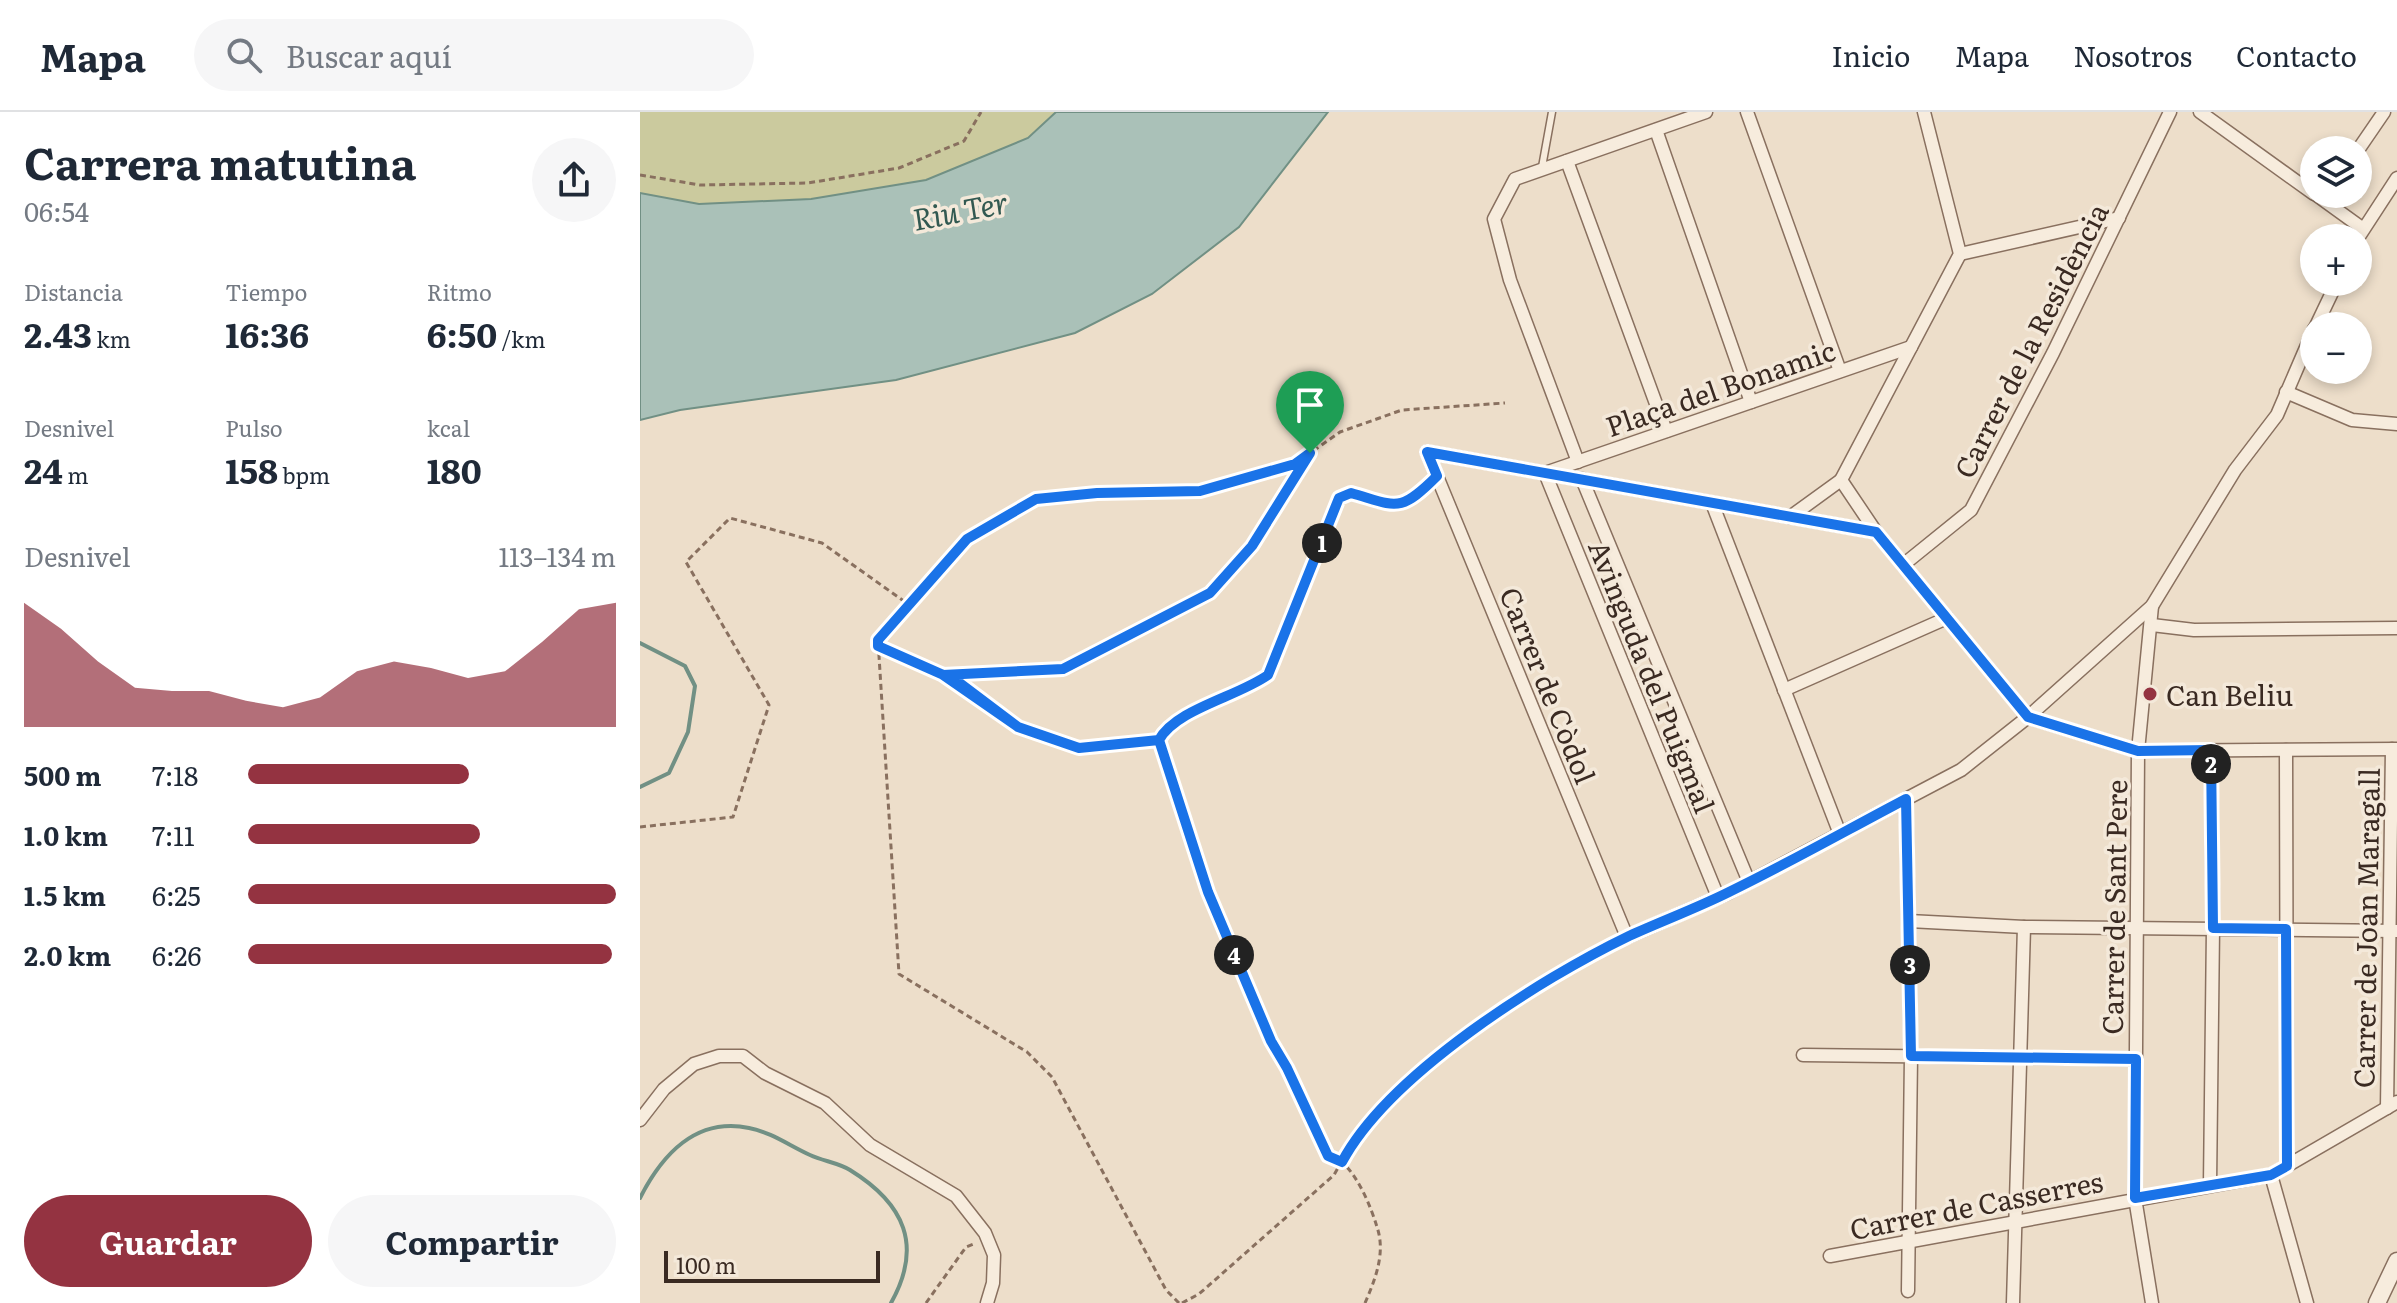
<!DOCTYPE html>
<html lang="es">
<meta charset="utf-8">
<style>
:root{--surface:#fff;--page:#f6f6f7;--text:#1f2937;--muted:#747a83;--line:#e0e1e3;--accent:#943341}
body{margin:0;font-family:Literata,serif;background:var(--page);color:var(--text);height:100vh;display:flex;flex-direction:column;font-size:30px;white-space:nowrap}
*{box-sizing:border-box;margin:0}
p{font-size:26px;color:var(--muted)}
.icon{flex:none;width:44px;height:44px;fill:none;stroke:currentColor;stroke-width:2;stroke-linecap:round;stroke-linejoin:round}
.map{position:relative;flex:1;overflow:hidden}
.details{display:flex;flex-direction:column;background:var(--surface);width:640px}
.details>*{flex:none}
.controls{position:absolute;left:1660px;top:24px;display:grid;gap:16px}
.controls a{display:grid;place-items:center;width:72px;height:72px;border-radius:50%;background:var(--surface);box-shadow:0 4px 12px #0003;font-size:40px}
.scale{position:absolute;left:24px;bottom:20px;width:216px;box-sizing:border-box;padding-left:8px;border:4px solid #3a2a22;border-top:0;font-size:22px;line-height:28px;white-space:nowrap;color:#3a2a22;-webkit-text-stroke:6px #f4e9da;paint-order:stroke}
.pin{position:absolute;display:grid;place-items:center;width:68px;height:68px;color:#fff;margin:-82px -34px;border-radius:50% 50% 50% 0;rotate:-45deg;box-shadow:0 0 8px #0007}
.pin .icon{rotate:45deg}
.km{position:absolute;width:40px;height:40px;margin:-20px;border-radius:50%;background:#222;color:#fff;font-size:22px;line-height:40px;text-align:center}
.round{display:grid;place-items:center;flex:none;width:84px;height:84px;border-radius:42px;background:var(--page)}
.head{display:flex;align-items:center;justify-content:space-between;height:136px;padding:0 24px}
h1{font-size:44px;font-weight:700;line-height:60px}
.metrics{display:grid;grid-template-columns:repeat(3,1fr);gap:12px;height:136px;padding:8px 24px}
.metrics div{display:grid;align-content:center}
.metrics b{font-size:34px;font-weight:700}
.metrics small{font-size:22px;font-weight:400}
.metrics p{font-size:22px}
.chart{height:224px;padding:16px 24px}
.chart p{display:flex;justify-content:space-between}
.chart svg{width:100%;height:144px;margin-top:8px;fill:var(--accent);opacity:.7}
.action{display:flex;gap:16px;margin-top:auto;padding:16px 24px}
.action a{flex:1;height:92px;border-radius:48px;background:var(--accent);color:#fff;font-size:32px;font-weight:700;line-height:92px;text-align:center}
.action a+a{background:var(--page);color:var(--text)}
ul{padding:0 24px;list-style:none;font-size:26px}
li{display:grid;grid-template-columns:128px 96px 1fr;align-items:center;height:60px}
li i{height:20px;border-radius:10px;background:var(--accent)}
header{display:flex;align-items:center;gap:48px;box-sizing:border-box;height:112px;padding:0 40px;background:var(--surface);border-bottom:2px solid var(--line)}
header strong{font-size:38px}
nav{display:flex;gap:44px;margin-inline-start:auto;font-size:28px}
.search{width:560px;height:72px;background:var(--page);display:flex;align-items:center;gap:20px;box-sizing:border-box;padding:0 28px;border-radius:44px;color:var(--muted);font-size:30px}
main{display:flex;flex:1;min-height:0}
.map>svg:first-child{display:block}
</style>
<header>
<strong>Mapa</strong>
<div class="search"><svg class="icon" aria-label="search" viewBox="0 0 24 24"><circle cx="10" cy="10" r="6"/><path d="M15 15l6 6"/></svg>Buscar aquí</div>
<nav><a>Inicio</a><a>Mapa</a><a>Nosotros</a><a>Contacto</a></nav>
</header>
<main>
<section class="details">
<div class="head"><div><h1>Carrera matutina</h1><p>06:54</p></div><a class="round"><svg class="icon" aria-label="share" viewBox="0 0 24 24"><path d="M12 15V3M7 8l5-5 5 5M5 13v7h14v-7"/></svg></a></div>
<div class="metrics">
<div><p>Distancia</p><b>2.43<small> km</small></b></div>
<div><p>Tiempo</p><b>16:36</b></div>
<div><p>Ritmo</p><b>6:50<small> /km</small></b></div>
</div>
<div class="metrics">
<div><p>Desnivel</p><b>24<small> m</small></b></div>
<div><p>Pulso</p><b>158<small> bpm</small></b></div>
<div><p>kcal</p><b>180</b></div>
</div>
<div class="chart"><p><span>Desnivel</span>113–134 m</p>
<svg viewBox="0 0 160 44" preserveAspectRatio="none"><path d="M0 44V6L10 14L20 24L30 32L40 33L50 33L60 36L70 38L80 35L90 27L100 24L110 26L120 29L130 27L140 18L150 8L160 6V44z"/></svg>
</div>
<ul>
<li><b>500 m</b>7:18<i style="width:60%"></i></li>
<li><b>1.0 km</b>7:11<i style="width:63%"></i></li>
<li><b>1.5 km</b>6:25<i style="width:100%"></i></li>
<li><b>2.0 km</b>6:26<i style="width:99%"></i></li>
</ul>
<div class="action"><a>Guardar</a><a>Compartir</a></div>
</section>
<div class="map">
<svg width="1757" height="1191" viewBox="0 0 1757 1191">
<rect width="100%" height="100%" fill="#eddeca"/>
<polygon fill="#cbca9e" points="0,0 416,0 388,26 286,68 171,87 59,92 0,81"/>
<polygon fill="#aac1b8" stroke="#719084" stroke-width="2" points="416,0 688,0 599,115 512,182 435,221 256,268 40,298 0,308 0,81 59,92 171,87 286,68 388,26"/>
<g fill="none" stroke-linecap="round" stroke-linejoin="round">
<g stroke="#719084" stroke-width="4">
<polyline points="0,531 45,554 55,574 48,620 29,661 0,675"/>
<path d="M0 1086C22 1043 55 1005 109 1016 131 1020 150 1034 170 1043 183 1049 199 1051 210 1058 265 1092 283 1134 251 1191"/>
</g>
<g stroke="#89705f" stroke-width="9">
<polyline id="service" points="902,55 912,0"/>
</g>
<g stroke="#89705f" stroke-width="15">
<g id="minor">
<polyline points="1107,0 1200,259"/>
<polyline points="1284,0 1320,142 1201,368 1236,420 1388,605"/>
<polyline points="1560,0 1674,82"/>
<polyline points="1016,18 1111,290"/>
<polyline points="1718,38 1744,0"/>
<polyline points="927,49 1026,319"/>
<polyline points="1675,82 1722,116"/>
<polyline points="1718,126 1757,66"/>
<polyline points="1320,142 1479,106"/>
<polyline points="1676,214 1697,170"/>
<polyline points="1646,280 1712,308 1757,312"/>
<polyline points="787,340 987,825 1088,781 1321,658 1388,605 1512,494 1595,358 1637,303 1674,217"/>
<polyline points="787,340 1236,420"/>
<polyline points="938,350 870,168 854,107 875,67 1066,0"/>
<polyline points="942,367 1109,770"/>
<polyline points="1072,391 1200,722"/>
<polyline points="1150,405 1201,368"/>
<polyline points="1263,453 1331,398 1413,241 1530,0"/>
<polyline points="1512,494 1498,639 1495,1086 1512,1191"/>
<polyline points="1512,513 1554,518 1757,516"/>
<polyline points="1144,578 1307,506"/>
<polyline points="1388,605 1498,639 1757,637"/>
<polyline points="1646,638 1647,1054"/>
<polyline points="1266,687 1271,944 1268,1179"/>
<polyline points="1078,785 905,361 1271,235"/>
<polyline points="1269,809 1384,815 1757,819"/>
<polyline points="1163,943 1496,947"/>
<polyline points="1747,996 1752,637"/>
<polyline points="0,1008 24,977 54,952 79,944 103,944 125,961 185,991 230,1033 316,1084 345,1121 354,1143 353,1171 347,1191"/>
<polyline points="1631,1063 1667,1191"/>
<polyline points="1570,1073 1573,816 1571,638"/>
<polyline points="1190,1144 1631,1063 1757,990"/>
<polyline points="1373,1191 1384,815"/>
</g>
</g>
<g stroke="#89705f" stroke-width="19">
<polyline id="tertiary" points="1737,1191 1757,1149"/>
</g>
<g stroke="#89705f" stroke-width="3" stroke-dasharray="6 4" stroke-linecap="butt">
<polyline points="0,63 60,73 168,71 259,56 324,29 341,0"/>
<polyline points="238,534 317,569 378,615 439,636 519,628"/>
<polyline points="303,563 423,557 570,481 612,434 668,344"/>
<polyline points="0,715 93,705 129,593 46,450 90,406 182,431 268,492"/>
<polyline points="286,1191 326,1135 336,1131"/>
<polyline points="539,1191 526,1178 412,965 387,940 259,862 238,528 327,427 396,387 457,381 560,379 655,352 700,320 762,298 865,291"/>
<polyline points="542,1191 559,1182 694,1063 716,1024 756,981 860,901 975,832"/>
<path d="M725 1191C735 1168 746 1141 737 1115 731 1095 719 1066 703 1051 690 1038 686 1046 675 1022 626 917 579 813 544 703 536 677 525 653 519 628 536 597 597 584 628 563L699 386 711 381C744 391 757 403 786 374"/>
</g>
<use href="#service" stroke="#f7ecdd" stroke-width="6"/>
<use href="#minor" stroke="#f7ecdd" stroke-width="12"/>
<use href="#tertiary" stroke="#f7ecdd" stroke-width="16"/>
</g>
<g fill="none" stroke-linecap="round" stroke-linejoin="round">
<g stroke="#fff" stroke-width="16">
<path id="route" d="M670 341 655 352 560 379 457 381 396 387 327 427 238 528V534L317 569 378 615 439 636 519 628C536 597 597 585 628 563L699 386 711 381C757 394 759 402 797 364L787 340 1236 420 1388 605 1498 639 1571 638 1573 816 1646 817 1647 1054 1631 1063 1495 1086 1496 947 1271 944 1266 687C1207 718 1149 751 1089 780 1057 796 1022 809 989 824 900 867 749 962 702 1050L688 1044 647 956 631 929 568 780 519 628 439 636 378 615 303 563 423 557 570 481 612 434 670 341"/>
</g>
<use href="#route" stroke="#1a73e8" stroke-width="10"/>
</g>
<circle fill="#943341" stroke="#f4e9da" stroke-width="3" cx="1510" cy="582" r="8"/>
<g text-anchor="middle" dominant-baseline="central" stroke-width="7" stroke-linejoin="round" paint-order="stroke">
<g font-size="28" fill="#3a2a22" stroke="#f4e9da">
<text transform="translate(1390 228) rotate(-63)">Carrer de la Residència</text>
<text transform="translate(1080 275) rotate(-19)">Plaça del Bonamic</text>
<text transform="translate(1013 564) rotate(68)">Avinguda del Puigmal</text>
<text transform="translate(909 573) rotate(68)">Carrer de Còdol</text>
<text transform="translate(1473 795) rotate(-89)">Carrer de Sant Pere</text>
<text transform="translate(1725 816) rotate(-89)">Carrer de Joan Maragall</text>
<text transform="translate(1336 1092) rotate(-11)">Carrer de Casserres</text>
</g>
<g font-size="28" fill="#3a2a22" stroke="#f4e9da" text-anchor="start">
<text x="1526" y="582">Can Beliu</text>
</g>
<g font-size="30" font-style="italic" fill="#325951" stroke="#f4e9da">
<text transform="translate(320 97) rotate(-11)">Riu Ter</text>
</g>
</g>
</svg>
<div class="controls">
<a><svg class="icon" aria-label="layers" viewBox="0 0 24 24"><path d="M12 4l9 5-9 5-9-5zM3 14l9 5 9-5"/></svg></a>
<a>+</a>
<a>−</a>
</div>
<div class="scale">100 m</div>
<div class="pin" style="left:670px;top:341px;background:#1e9e55"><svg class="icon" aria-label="arrive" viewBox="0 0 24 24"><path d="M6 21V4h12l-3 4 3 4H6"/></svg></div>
<b class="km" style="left:682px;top:431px">1</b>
<b class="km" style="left:1571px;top:652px">2</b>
<b class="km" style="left:1270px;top:853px">3</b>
<b class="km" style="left:594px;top:843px">4</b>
</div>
</main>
